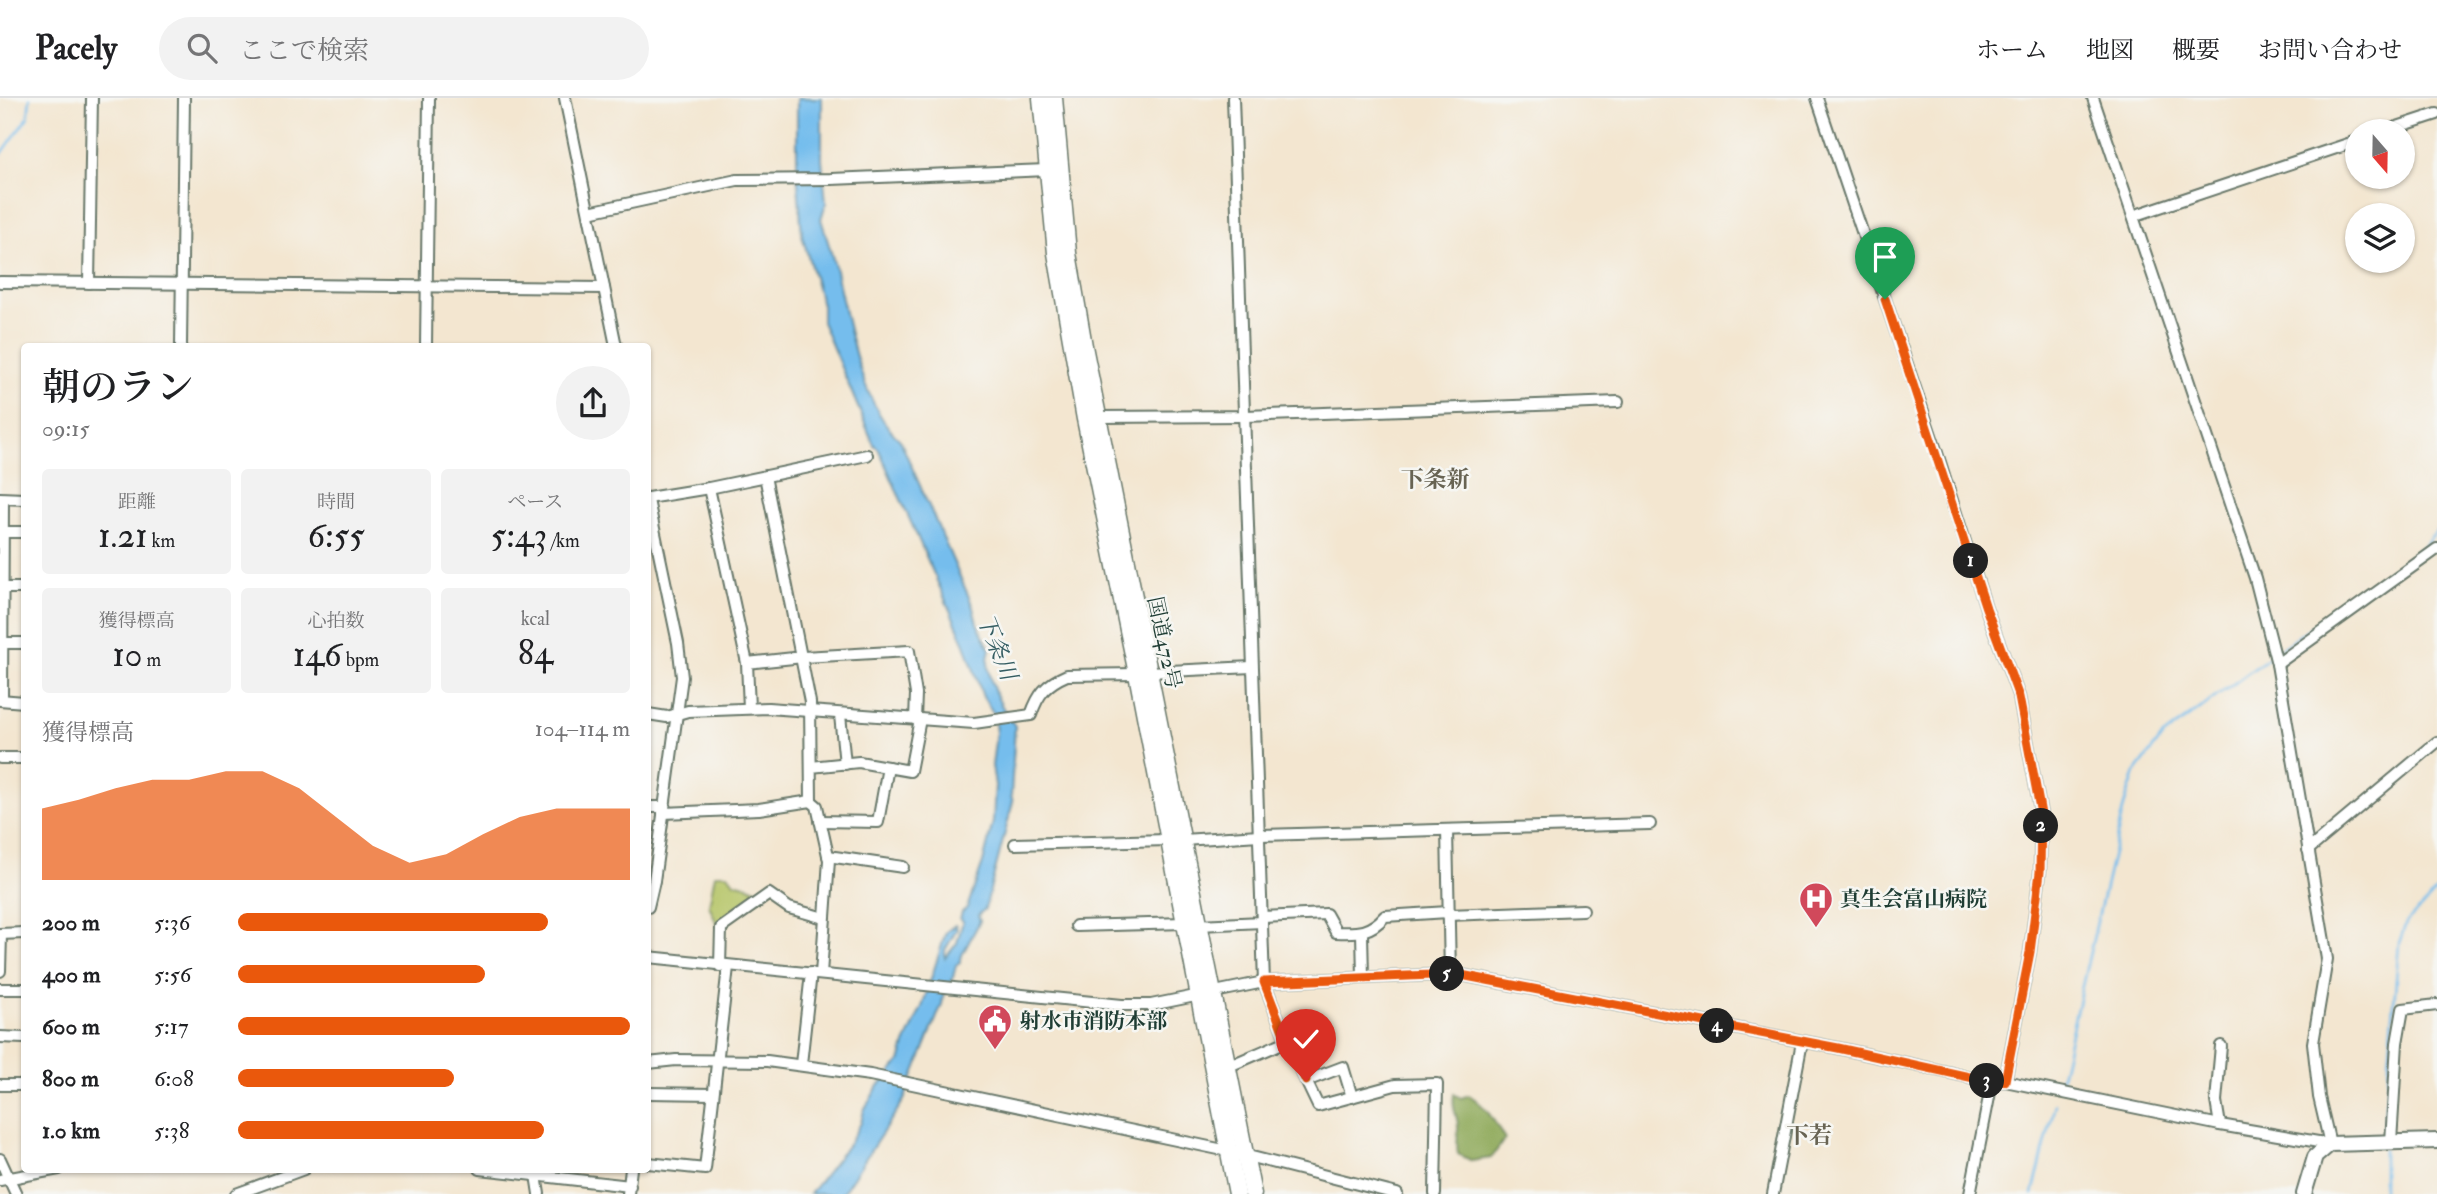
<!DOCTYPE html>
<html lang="ja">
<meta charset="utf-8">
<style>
:root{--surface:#fff;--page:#f2f2f2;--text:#202124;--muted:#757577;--line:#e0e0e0;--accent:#ea580c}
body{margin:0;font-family:"IM FELL Double Pica","Noto Serif JP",serif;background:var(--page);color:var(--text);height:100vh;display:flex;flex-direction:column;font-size:26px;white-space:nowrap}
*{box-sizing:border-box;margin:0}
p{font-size:23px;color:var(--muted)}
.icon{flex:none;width:38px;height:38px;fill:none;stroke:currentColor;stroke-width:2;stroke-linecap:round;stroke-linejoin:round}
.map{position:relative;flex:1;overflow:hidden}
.details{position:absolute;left:21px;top:245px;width:630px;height:830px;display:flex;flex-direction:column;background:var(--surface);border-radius:7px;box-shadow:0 2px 5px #0004}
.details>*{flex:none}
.needle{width:46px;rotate:160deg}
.controls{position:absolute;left:2345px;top:21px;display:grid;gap:14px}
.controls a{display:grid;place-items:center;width:70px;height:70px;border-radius:50%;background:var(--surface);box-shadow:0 2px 5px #0004;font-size:35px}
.pin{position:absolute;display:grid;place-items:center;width:60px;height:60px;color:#fff;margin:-72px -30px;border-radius:50% 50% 50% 0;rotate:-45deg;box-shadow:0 0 7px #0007}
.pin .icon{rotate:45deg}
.km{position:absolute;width:35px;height:35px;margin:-18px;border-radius:50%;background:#222;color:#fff;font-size:19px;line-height:35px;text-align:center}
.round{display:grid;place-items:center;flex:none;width:74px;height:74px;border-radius:37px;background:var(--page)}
.head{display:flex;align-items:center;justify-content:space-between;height:119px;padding:0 21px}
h1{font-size:38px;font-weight:600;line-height:52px}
.stats{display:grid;grid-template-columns:repeat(3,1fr);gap:10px;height:119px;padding:7px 21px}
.stats div{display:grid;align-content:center;border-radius:7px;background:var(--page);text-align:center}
.stats b{font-size:35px;font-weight:600}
.stats small{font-size:19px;font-weight:400}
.stats p{font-size:19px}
.chart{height:196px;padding:14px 21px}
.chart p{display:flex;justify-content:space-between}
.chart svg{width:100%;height:126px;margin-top:7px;fill:var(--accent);opacity:.7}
ul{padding:0 21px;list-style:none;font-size:23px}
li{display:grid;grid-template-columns:112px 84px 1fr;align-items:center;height:52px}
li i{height:18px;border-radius:9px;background:var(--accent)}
header{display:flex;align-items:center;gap:42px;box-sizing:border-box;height:98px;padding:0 35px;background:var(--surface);border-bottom:2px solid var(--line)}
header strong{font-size:33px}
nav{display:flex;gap:38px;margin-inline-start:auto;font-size:24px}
.search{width:490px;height:63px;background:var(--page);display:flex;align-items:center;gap:18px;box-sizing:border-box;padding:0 24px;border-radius:38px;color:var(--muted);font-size:26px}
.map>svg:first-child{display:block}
</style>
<header>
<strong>Pacely</strong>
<div class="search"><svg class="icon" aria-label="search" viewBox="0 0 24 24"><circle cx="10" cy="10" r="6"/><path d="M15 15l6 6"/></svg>ここで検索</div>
<nav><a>ホーム</a><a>地図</a><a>概要</a><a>お問い合わせ</a></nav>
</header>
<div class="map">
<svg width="2437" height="1096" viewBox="0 0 2437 1096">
<rect width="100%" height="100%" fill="#f6f6f2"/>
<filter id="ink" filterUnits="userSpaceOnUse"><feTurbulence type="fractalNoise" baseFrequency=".0143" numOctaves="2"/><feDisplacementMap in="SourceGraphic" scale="14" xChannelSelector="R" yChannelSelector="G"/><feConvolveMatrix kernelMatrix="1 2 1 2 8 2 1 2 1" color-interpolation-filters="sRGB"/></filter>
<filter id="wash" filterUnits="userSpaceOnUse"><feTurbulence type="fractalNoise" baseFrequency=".00686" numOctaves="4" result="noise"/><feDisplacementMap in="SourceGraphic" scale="28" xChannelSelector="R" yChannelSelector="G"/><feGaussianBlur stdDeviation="1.57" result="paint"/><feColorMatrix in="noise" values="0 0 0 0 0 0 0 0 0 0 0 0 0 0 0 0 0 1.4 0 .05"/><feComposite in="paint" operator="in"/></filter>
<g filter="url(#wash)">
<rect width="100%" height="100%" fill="#f3e6d0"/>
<polygon fill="#b6c567" stroke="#6a814e" stroke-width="2" points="715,776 728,776 734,784 749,788 765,796 718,829 709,807"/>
<path fill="#90aa5c" stroke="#587448" stroke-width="2" d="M1454 996 1461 1000 1469 997C1488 1009 1494 1024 1505 1041L1491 1060 1472 1063 1458 1056C1456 1047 1458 1041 1458 1032 1459 1016 1451 1015 1454 996Z"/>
<path fill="#75bded" stroke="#4a7d90" stroke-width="2" d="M797 0H822V61L826 105 821 121C826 138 832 155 836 173 847 223 861 308 900 342L972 506 977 525 990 551C982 576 1000 608 1015 628L1011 698 1013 704 985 811 978 817 980 823 962 857 960 865 956 867 951 888 944 894 942 906 904 1002 842 1096H810L850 1044 861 1025 864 1012 877 990 900 964 905 946 922 909 946 834 955 827 957 831 945 852V860L957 845 963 823 960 821 962 814 967 810 983 765 993 724 995 687 992 668 996 635 994 616 983 599 965 546 878 350 874 347 822 224V207L802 137 797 72Z"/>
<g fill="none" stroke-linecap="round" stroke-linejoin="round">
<g stroke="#75bded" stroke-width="2.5">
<polyline points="0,58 28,19 30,0"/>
<polyline points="2276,554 2419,453 2437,432"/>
<polyline points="2059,987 2124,708 2135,675 2162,639 2271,558"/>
<polyline points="2383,1041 2399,845 2406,825 2437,793"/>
<polyline points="2383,1051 2383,1096"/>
<polyline points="2033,1096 2055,1006"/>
</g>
</g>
</g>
<g filter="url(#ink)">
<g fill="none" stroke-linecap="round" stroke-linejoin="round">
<g stroke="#69786b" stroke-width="14">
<g id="minor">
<polyline points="565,0 616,248"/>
<polyline points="1233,0 1264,884 1286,941 1318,1008 1395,987 1437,986 1435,1096"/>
<polyline points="1817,0 1937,355 1986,510 2019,599 2041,716 2040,774 2030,854 2005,983"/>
<polyline points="2385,33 2437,16"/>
<polyline points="589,114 737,82 831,81 1047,72"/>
<polyline points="2133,118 2357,43"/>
<polyline points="0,184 604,190"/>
<polyline points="89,185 92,0"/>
<polyline points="181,248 184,0"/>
<polyline points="426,248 429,0"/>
<polyline points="1100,319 1245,318 1618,304"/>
<polyline points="765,378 810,604 811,703 817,708 829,762 821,876"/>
<polyline points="709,390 747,565 749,610"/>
<polyline points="0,400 24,401"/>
<polyline points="648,400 709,390 867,357"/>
<polyline points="648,402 678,545 682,579 654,783 648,809"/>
<polyline points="3,434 24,434"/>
<polyline points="2,490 24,490"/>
<polyline points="3,545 24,545"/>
<polyline points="747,565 803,559 909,553 916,596 915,621"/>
<polyline points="2277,566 2437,451"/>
<polyline points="1149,574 1252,569"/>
<polyline points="0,602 24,604"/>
<polyline points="2,602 3,401"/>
<path d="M648 616 667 619 688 613 768 610 974 625 1031 617C1038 596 1046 586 1067 577L1137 576"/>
<polyline points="840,617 845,666"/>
<polyline points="0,660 24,660"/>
<polyline points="811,669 859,664 910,673 920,621"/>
<polyline points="648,709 663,709"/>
<polyline points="663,715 759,711 811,703"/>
<polyline points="820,723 878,724 888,669"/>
<polyline points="1447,732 1450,876"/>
<polyline points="1183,742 1259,737 1650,726"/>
<polyline points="1015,746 1168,742"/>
<polyline points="2308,752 2437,644"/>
<polyline points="828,758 903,769"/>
<polyline points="1448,817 1583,812"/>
<path d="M1262 819 1326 816 1336 834C1358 835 1370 835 1385 818L1448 814"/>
<polyline points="1199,827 1262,824"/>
<polyline points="1076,828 1185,825"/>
<polyline points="1362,835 1363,879"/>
<polyline points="0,836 24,835"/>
<polyline points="648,859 1122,907 1151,907 1264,884 1456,876 1838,950 1992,984 2005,983 2220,1027 2330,1046 2319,999 2313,945 2327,861 2277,566 2255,480 2093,0"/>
<polyline points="720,868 721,830 769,796 789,810 824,820"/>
<polyline points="0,873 1,836"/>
<polyline points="0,891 24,891"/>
<polyline points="0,939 24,940"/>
<polyline points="648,965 676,962 767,963 870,977 1228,1053 1397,1096"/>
<polyline points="801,966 811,875"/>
<polyline points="1227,969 1287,943"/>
<polyline points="1306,983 1343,969 1352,999"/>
<polyline points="0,987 24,987"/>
<polyline points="648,995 713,996"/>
<polyline points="2220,1027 2216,1003 2221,948"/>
<polyline points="2391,1044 2397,945 2403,911 2437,907"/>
<polyline points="0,1061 16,1096"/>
<polyline points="648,1065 705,1071 728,869"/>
<polyline points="480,1071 630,1088"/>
<polyline points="536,1077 539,1096"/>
<polyline points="0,1082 59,1071"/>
<polyline points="236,1096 304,1071"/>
<polyline points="628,1096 631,1071"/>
<polyline points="1773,1096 1802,944"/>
<polyline points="1970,1096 1992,984"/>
</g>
</g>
<g stroke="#69786b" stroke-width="18">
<polyline id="major" points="2304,1096 2315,1059 2330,1046 2437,1043"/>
</g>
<g stroke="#69786b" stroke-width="19">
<g id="highway">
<polyline points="1041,0 1056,155 1085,321 1137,576 1237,1096"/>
<polyline points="1054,0 1068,155 1084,248 1253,1096"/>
</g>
</g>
<use href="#minor" stroke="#fff" stroke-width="10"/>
<use href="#major" stroke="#fff" stroke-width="14"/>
<use href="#highway" stroke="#fff" stroke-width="16"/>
</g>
</g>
<g fill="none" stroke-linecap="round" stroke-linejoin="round" filter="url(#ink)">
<g stroke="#fff" stroke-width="14">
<polyline id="route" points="1306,983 1286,941 1264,884 1456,876 1838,950 1992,984 2005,983 2030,854 2040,774 2041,716 2019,599 1986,510 1885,201"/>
</g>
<use href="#route" stroke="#ea580c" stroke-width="9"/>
</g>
<defs>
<g id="hospital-pin" transform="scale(1.75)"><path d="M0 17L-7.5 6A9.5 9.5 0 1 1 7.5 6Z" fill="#d1495b" stroke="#f6f6f2"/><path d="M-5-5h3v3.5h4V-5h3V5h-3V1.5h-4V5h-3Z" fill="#fff"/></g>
<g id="civic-pin" transform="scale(1.75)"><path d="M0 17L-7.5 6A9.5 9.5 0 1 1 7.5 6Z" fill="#d1495b" stroke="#f6f6f2"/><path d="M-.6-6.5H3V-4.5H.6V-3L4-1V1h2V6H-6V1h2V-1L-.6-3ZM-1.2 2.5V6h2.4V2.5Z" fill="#fff"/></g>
</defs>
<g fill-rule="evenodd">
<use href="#hospital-pin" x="1816" y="801"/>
<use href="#civic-pin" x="995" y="923"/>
</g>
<g text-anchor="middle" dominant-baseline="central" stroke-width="5" stroke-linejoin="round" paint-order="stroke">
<g font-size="21" fill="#1f3d34" stroke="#f6f6f2">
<text transform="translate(1164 545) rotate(78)">国道472号</text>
</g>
<g font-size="21" font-weight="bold" fill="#1f3d34" stroke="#f6f6f2" text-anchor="start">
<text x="1840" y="801">真生会富山病院</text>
<text x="1020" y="923">射水市消防本部</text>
</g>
<g font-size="23" font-weight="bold" fill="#686453" stroke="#f6f6f2">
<text x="1435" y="381">下条新</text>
<text x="1809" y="1037">下若</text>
</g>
<g font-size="23" font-style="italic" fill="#345d62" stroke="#f6f6f2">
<text transform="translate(997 549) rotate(68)">下条川</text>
</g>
</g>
</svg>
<div class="controls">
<a><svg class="needle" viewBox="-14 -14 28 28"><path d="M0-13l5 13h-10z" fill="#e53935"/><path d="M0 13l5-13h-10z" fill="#757577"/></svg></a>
<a><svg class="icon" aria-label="layers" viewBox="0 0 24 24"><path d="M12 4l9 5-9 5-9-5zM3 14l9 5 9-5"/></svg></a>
</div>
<div class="pin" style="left:1885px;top:201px;background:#1e9e55"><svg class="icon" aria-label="arrive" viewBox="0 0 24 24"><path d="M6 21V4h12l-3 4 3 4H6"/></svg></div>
<div class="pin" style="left:1306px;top:983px;background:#d93025"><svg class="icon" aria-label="check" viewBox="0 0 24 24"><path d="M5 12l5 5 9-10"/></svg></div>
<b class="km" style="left:1971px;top:463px">1</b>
<b class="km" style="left:2041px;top:728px">2</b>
<b class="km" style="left:1987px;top:983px">3</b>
<b class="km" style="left:1717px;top:928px">4</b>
<b class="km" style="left:1447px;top:876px">5</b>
<section class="details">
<div class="head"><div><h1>朝のラン</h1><p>09:15</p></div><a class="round"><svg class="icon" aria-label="share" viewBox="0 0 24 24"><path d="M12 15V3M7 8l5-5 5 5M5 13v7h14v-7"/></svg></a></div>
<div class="stats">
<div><p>距離</p><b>1.21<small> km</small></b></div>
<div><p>時間</p><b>6:55</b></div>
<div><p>ペース</p><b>5:43<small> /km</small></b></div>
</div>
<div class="stats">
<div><p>獲得標高</p><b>10<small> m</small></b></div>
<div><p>心拍数</p><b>146<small> bpm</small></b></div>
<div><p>kcal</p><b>84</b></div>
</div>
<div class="chart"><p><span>獲得標高</span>104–114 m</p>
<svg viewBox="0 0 160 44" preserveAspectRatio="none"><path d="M0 44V19L10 16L20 12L30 9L40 9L50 6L60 6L70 12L80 22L90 32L100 38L110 35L120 28L130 22L140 19L150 19L160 19V44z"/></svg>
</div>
<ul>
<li><b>200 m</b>5:36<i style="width:79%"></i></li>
<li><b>400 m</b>5:56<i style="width:63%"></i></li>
<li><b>600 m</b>5:17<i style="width:100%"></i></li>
<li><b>800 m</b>6:08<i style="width:55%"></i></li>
<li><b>1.0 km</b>5:38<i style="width:78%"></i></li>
</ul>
</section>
</div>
